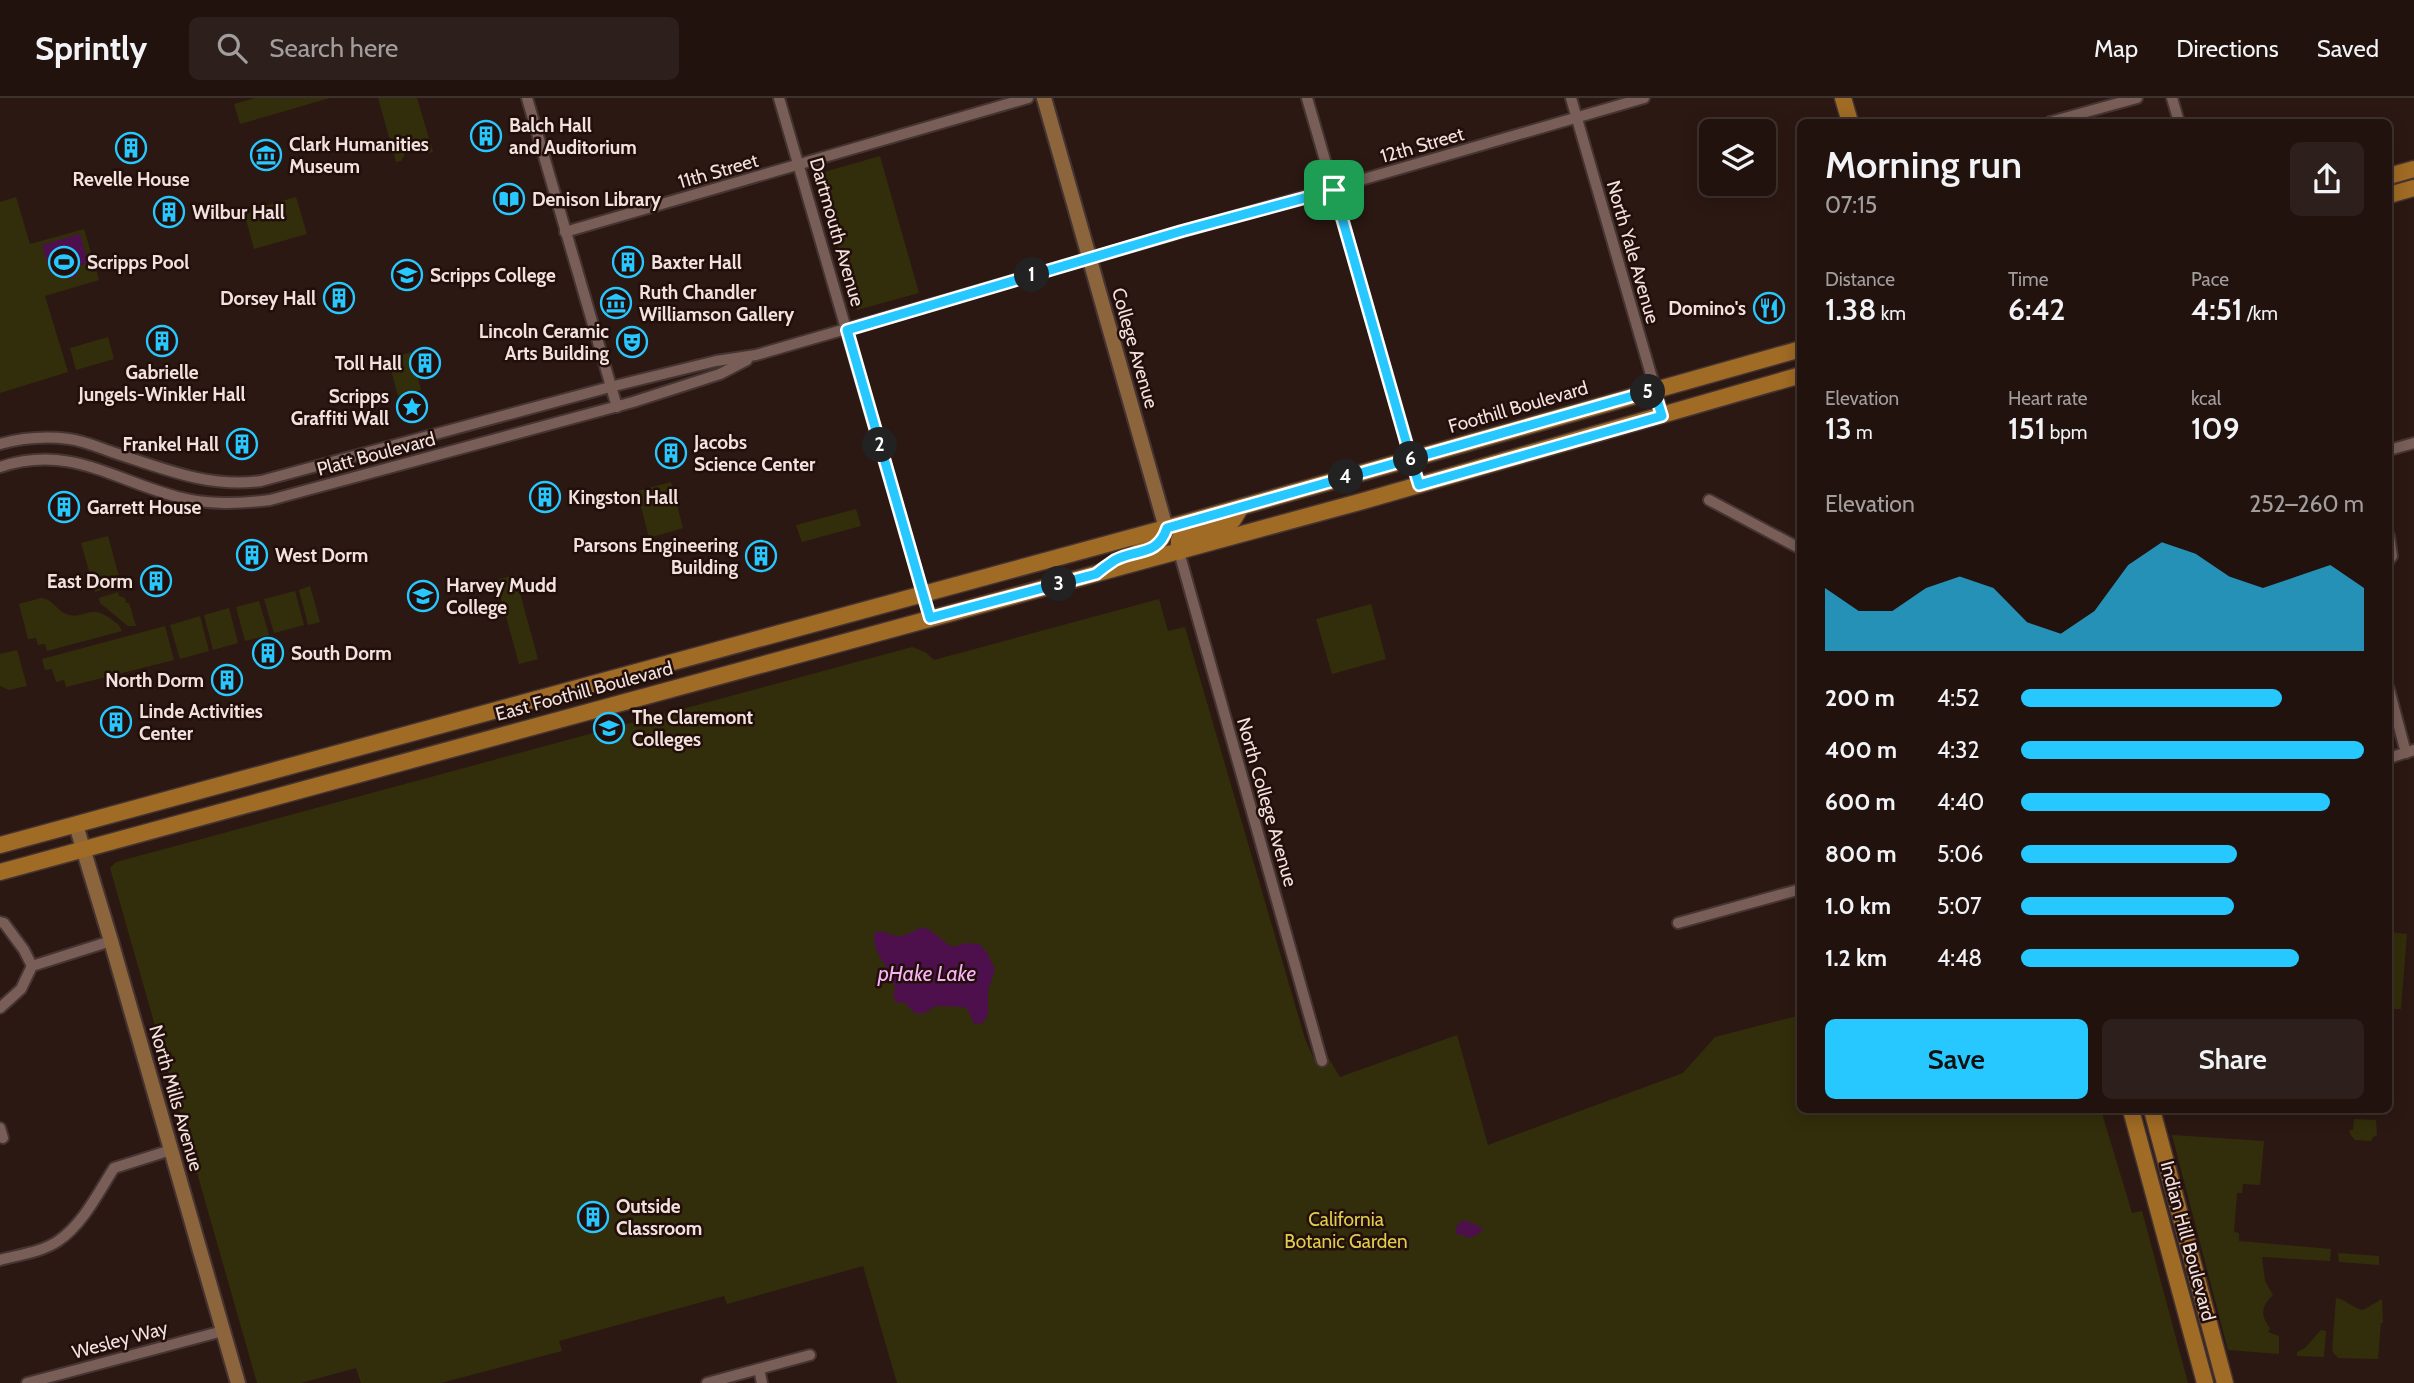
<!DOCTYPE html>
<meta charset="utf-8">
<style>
:root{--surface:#21120e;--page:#2d201c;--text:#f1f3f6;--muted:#a29e9e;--line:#3e322e;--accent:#27c8ff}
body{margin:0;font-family:Cabin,sans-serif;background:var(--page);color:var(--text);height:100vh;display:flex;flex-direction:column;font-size:26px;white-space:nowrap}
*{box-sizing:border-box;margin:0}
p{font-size:23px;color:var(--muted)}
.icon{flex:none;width:38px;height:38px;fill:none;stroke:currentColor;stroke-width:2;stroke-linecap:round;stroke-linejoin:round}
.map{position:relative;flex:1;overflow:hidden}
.panel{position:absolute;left:1797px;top:21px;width:595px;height:994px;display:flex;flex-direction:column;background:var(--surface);border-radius:10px;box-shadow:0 4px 18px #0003,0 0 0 2px var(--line)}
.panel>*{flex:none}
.fabs{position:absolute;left:1699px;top:21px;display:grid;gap:14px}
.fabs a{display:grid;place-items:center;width:77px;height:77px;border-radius:10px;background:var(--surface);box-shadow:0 4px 18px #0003,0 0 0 2px var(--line);font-size:35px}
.pin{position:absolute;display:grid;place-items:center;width:60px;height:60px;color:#fff;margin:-30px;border-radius:14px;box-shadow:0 4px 10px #0006}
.km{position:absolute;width:35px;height:35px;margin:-18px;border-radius:50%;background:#222;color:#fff;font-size:19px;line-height:35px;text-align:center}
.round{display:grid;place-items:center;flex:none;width:74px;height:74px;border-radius:10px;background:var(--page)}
.head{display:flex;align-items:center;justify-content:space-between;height:119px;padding:0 28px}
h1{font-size:38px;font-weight:600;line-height:52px}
.figures{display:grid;grid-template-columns:repeat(3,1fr);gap:10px;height:119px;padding:7px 28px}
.figures div{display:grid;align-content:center}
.figures b{font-size:30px;font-weight:600}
.figures small{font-size:19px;font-weight:400}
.figures p{font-size:19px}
.chart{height:196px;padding:14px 28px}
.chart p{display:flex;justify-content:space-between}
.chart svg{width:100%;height:126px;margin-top:7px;fill:var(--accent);opacity:.7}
.cta{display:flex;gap:14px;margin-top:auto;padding:14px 28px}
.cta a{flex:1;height:80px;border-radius:10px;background:var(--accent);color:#111;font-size:28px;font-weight:600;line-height:80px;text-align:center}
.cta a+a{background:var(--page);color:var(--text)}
ul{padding:0 28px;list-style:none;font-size:23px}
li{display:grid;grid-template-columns:112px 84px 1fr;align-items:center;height:52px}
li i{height:18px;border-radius:9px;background:var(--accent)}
header{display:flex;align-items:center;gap:42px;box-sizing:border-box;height:98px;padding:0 35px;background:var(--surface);border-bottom:2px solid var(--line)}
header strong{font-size:33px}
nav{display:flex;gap:38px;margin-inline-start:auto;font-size:24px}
.search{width:490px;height:63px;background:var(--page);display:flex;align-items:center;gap:18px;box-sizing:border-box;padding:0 24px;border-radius:10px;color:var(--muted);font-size:26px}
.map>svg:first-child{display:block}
</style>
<header>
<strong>Sprintly</strong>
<div class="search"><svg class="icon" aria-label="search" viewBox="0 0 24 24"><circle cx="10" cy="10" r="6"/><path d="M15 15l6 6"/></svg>Search here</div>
<nav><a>Map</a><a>Directions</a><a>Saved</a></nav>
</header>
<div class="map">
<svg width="2414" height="1285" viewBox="0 0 2414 1285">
<rect width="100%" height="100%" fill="#2c1812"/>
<g fill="#322e0b">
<polygon points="255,0 330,0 240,26 234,6"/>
<polygon points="378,0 417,0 433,54 428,55 420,50 406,54 401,63 396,64"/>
<polygon points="880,58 919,195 857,212 817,76"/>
<polygon points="16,99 30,146 84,131 99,182 45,198 68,274 0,295 0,104"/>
<polygon points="296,99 307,136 254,151 244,114"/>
<polygon points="108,239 114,261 76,272 70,250"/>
<polygon points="411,254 421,292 398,298 388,261"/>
<polygon points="671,384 683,430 649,440 637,393"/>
<polygon points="856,411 861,428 802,444 796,427"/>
<polygon points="108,438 121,486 95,494 81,445"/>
<polygon points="515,477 538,561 519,566 496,482"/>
<polygon points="310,488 320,524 308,527 299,492"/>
<polygon points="295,493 304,527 274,535 264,501"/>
<polygon points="118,494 119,498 125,500 126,505 129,505 136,528 128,528 100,505 99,500"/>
<path d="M41 500C52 501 55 510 64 515 82 524 89 504 111 521 116 525 120 527 122 533L47 553 45 546 38 547 36 540 28 541 19 506Z"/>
<polygon points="1159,501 1168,533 1185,529 1305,941 1316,965 1329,961 1340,979 1457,937 1488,1047 1683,975 1715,939 1801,917 1801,1012 2101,1012 2132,1115 2142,1113 2188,1285 897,1285 863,1168 727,1206 724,1198 559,1243 562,1253 441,1285 361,1285 356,1270 301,1285 257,1285 110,770 116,764 912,549 925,554 934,562"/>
<polygon points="259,503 269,537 245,543 236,509"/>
<polygon points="1371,506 1386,561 1332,576 1316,521"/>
<polygon points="229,510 238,545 213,552 204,517"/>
<polygon points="200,518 209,553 180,561 170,527"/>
<polygon points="165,528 174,562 66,589 64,582 56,584 52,571 45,572 42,561"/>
<polygon points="17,552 27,588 9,592 0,588 0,556"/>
<polygon points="2389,834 2407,836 2401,911 2389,911"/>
<polygon points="2354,1021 2376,1022 2377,1037 2373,1039 2371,1043 2355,1042 2350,1036 2349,1032 2353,1032"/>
<path d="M2172 1037 2264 1043 2260 1087 2243 1086 2242 1095H2237L2234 1134 2239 1135V1143L2331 1151 2330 1163 2262 1159 2265 1183 2273 1197C2261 1208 2260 1218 2270 1230L2268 1234 2279 1238V1256L2228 1252Z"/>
<polygon points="2338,1155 2379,1158 2379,1167 2339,1164"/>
<path d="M2336 1200C2347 1202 2354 1211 2363 1212L2382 1201 2383 1225H2381L2378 1261 2338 1260 2332 1253Z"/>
<polygon points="2321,1232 2326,1233 2324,1259 2297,1258 2297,1254 2305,1250"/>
</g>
<g fill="#4d104d">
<polygon points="80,136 88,165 78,168 78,175 73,180 67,180 62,173 51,176 42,147"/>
<path d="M923 829C937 834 940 843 953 849L966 845 979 846 987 854 995 872 988 893V916L983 925 974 926 968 912 964 909 936 908 923 916 915 915 904 904 897 905 893 899C903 875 868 859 875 834 885 832 888 836 896 838 904 840 916 831 923 829Z"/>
<polygon points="1464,1122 1481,1129 1482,1133 1471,1140 1455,1135 1458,1126"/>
</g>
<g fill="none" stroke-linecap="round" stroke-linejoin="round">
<g stroke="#453432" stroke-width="14">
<g id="street">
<polyline points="527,0 617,309"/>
<polyline points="779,0 930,520"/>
<polyline points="1307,0 1419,387"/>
<polyline points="1571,0 1663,318"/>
<polyline points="2172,0 2179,24"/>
<polyline points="2050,24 2137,0"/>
<polyline points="565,134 1028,0"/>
<path d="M0 346C22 340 46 338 69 341 85 343 100 350 115 355 164 371 209 390 261 383L610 289 716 263 756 257 1644 0"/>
<polyline points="2389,352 2414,345"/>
<path d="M0 369C70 346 113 382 178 399 209 407 238 406 270 402L633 304 720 276 747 262"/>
<polyline points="1709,402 1801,451"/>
<polyline points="2389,438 2392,458 2389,462"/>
<polyline points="1179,454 1322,963"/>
<polyline points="2389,591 2406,655"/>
<polyline points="2389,660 2414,652"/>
<polyline points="0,824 4,825 24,852 32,868"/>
<polyline points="1678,825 1801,791"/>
<polyline points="0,910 21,891 32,868 111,843"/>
<polyline points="0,1030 3,1040"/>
<path d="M0 1162C18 1157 42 1154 58 1143 83 1126 98 1095 114 1070L171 1052"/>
<polyline points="759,1271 762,1285"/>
<polyline points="27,1285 223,1233"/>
<polyline points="707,1285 810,1257"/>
</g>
</g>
<g stroke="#453432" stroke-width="18">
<g id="secondary">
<polyline points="1044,0 1166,430"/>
<polyline points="76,727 111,843 238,1285"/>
</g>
</g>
<g stroke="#453432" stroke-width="19">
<g id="primary">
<polyline points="1843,0 1850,24"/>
<polyline points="2389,78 2414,71"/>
<polyline points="2389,97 2414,90"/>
<polyline points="1179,454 1179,442 1228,426 1233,422 1241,409"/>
<path d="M1136 455C1154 449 1160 449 1166 430"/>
<polyline points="0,747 1166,430 1801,251"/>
<polyline points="0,774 1363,403 1801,277"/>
<polyline points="2131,1012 2205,1285"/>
<polyline points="2152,1012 2225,1285"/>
</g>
</g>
<use href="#street" stroke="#785e57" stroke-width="10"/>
<use href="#secondary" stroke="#8c653d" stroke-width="14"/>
<use href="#primary" stroke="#a06b24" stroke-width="16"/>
</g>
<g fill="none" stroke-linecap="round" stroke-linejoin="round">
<g stroke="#fff" stroke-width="14">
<path id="route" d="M1334 92 1182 133 847 232 930 520 1096 476C1102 471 1109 466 1115 462 1137 451 1158 458 1167 430 1329 384 1491 338 1654 292L1662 318 1419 387 1411 361 1334 92"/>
</g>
<use href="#route" stroke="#27c8ff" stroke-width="9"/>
</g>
<defs>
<g id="building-ring" transform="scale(1.575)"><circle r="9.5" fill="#220e0a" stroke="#27c8ff" stroke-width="1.5"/><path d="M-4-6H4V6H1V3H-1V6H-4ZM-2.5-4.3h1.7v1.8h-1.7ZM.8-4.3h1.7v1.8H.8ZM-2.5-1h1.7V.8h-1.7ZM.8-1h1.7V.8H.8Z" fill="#27c8ff"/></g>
<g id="museum-ring" transform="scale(1.575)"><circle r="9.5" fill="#220e0a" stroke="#27c8ff" stroke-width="1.5"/><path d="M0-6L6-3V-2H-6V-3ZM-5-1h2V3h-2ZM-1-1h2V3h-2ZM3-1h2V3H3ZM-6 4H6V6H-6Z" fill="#27c8ff"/></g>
<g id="library-ring" transform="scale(1.575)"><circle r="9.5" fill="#220e0a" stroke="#27c8ff" stroke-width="1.5"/><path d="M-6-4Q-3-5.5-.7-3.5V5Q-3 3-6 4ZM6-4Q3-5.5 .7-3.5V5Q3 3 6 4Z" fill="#27c8ff"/></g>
<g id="stadium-ring" transform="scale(1.575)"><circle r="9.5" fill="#220e0a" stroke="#27c8ff" stroke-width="1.5"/><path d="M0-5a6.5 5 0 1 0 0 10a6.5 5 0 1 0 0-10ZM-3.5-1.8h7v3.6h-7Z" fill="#27c8ff"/></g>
<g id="university-ring" transform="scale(1.575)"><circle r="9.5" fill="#220e0a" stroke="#27c8ff" stroke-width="1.5"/><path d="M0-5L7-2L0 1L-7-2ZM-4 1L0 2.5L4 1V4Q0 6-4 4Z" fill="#27c8ff"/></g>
<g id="restaurant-ring" transform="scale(1.575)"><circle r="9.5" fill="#220e0a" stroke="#27c8ff" stroke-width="1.5"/><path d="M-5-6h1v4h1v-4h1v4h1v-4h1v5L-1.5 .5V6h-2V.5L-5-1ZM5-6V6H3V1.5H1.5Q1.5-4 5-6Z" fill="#27c8ff"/></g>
<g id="theatre-ring" transform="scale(1.575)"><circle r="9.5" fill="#220e0a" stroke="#27c8ff" stroke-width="1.5"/><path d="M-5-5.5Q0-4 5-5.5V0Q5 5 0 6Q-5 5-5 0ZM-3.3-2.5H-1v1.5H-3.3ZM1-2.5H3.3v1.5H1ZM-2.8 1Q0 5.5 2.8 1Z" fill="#27c8ff"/></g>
<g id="sight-ring" transform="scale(1.575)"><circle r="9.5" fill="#220e0a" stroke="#27c8ff" stroke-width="1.5"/><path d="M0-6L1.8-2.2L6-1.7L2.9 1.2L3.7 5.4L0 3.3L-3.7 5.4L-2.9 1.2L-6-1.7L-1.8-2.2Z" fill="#27c8ff"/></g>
</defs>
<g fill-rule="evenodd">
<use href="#building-ring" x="486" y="38"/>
<use href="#building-ring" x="131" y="50"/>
<use href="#museum-ring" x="266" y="57"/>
<use href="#library-ring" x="509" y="101"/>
<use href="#building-ring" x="169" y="114"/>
<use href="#stadium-ring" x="64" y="164"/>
<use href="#building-ring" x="628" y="164"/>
<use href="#university-ring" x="407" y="177"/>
<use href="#building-ring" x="339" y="200"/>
<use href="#museum-ring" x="616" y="205"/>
<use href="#restaurant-ring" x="1769" y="210"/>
<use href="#building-ring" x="162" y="243"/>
<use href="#theatre-ring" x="632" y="244"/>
<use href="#building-ring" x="425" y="265"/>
<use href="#sight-ring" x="412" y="309"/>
<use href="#building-ring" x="242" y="346"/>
<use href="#building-ring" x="671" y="355"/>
<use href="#building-ring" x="545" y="399"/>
<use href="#building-ring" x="64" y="409"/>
<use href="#building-ring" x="252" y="457"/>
<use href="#building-ring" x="761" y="458"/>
<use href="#building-ring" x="156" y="483"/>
<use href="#university-ring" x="423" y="498"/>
<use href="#building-ring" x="268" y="555"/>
<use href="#building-ring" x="227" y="582"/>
<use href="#building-ring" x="116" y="624"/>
<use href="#university-ring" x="609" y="630"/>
<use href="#building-ring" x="593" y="1119"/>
</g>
<g text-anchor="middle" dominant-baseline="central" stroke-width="5" stroke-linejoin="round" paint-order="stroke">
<g font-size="19" font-weight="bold" fill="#f2e2de" stroke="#220e0a" text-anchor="start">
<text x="509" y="27">Balch Hall<tspan x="509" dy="22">and Auditorium</tspan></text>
<text x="289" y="46">Clark Humanities<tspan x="289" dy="22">Museum</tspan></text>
<text x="131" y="81" text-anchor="middle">Revelle House</text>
<text x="532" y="101">Denison Library</text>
<text x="192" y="114">Wilbur Hall</text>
<text x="87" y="164">Scripps Pool</text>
<text x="651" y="164">Baxter Hall</text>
<text x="430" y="177">Scripps College</text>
<text x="639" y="194">Ruth Chandler<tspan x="639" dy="22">Williamson Gallery</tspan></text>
<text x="316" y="200" text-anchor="end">Dorsey Hall</text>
<text x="1746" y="210" text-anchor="end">Domino's</text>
<text x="609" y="233" text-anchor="end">Lincoln Ceramic<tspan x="609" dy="22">Arts Building</tspan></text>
<text x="402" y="265" text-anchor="end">Toll Hall</text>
<text x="162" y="274" text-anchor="middle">Gabrielle<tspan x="162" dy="22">Jungels-Winkler Hall</tspan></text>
<text x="389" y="298" text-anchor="end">Scripps<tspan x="389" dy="22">Graffiti Wall</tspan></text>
<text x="694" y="344">Jacobs<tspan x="694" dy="22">Science Center</tspan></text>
<text x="219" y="346" text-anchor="end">Frankel Hall</text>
<text x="568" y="399">Kingston Hall</text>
<text x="87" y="409">Garrett House</text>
<text x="738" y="447" text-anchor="end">Parsons Engineering<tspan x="738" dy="22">Building</tspan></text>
<text x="275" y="457">West Dorm</text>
<text x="133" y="483" text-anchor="end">East Dorm</text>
<text x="446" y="487">Harvey Mudd<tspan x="446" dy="22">College</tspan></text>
<text x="291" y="555">South Dorm</text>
<text x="204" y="582" text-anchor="end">North Dorm</text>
<text x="139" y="613">Linde Activities<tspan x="139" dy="22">Center</tspan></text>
<text x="632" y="619">The Claremont<tspan x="632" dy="22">Colleges</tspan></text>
<text x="616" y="1108">Outside<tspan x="616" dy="22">Classroom</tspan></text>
</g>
<g font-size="19" fill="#f2e2de" stroke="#220e0a">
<text transform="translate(1422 47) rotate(-16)">12th Street</text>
<text transform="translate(718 73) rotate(-16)">11th Street</text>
<text transform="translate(837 134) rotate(74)">Dartmouth Avenue</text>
<text transform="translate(1633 154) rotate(74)">North Yale Avenue</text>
<text transform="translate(1135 250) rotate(74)">College Avenue</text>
<text transform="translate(1518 309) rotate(-16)">Foothill Boulevard</text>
<text transform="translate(376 356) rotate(-15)">Platt Boulevard</text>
<text transform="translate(584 593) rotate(-15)">East Foothill Boulevard</text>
<text transform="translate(1267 704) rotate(74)">North College Avenue</text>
<text transform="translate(176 1000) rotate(74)">North Mills Avenue</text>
<text transform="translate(2188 1143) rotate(75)">Indian Hill Boulevard</text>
<text transform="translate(120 1242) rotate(-15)">Wesley Way</text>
</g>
<g font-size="19" fill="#dece4b" stroke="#220e0a">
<text x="1346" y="1121">California<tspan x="1346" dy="22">Botanic Garden</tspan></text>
</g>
<g font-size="21" font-style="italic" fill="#f8b2f5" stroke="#220e0a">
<text x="927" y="875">pHake Lake</text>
</g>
</g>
</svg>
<div class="fabs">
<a><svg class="icon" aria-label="layers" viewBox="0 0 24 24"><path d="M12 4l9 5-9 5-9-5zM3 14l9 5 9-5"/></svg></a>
</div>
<div class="pin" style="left:1334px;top:92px;background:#1e9e55"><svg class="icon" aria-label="arrive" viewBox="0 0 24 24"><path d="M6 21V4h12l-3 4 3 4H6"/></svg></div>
<b class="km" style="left:1032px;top:177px">1</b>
<b class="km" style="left:880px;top:347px">2</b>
<b class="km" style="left:1059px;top:486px">3</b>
<b class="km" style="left:1346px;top:379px">4</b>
<b class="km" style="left:1648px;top:294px">5</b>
<b class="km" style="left:1411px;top:361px">6</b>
<section class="panel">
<div class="head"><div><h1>Morning run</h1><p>07:15</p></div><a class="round"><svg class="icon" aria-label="share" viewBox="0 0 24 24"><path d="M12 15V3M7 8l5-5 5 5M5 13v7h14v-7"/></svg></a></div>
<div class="figures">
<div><p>Distance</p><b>1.38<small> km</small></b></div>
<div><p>Time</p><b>6:42</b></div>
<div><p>Pace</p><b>4:51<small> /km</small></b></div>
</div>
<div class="figures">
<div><p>Elevation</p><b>13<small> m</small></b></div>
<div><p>Heart rate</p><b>151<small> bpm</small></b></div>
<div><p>kcal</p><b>109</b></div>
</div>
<div class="chart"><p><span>Elevation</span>252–260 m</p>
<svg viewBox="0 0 160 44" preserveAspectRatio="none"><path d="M0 44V22L10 30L20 30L30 22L40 18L50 22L60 34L70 38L80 30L90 14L100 6L110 10L120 18L130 22L140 18L150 14L160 22V44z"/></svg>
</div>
<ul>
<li><b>200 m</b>4:52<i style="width:76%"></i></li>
<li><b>400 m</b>4:32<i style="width:100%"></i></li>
<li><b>600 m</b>4:40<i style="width:90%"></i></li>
<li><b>800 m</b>5:06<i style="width:63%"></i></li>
<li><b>1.0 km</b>5:07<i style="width:62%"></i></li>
<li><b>1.2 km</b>4:48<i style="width:81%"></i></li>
</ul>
<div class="cta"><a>Save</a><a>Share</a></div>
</section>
</div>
